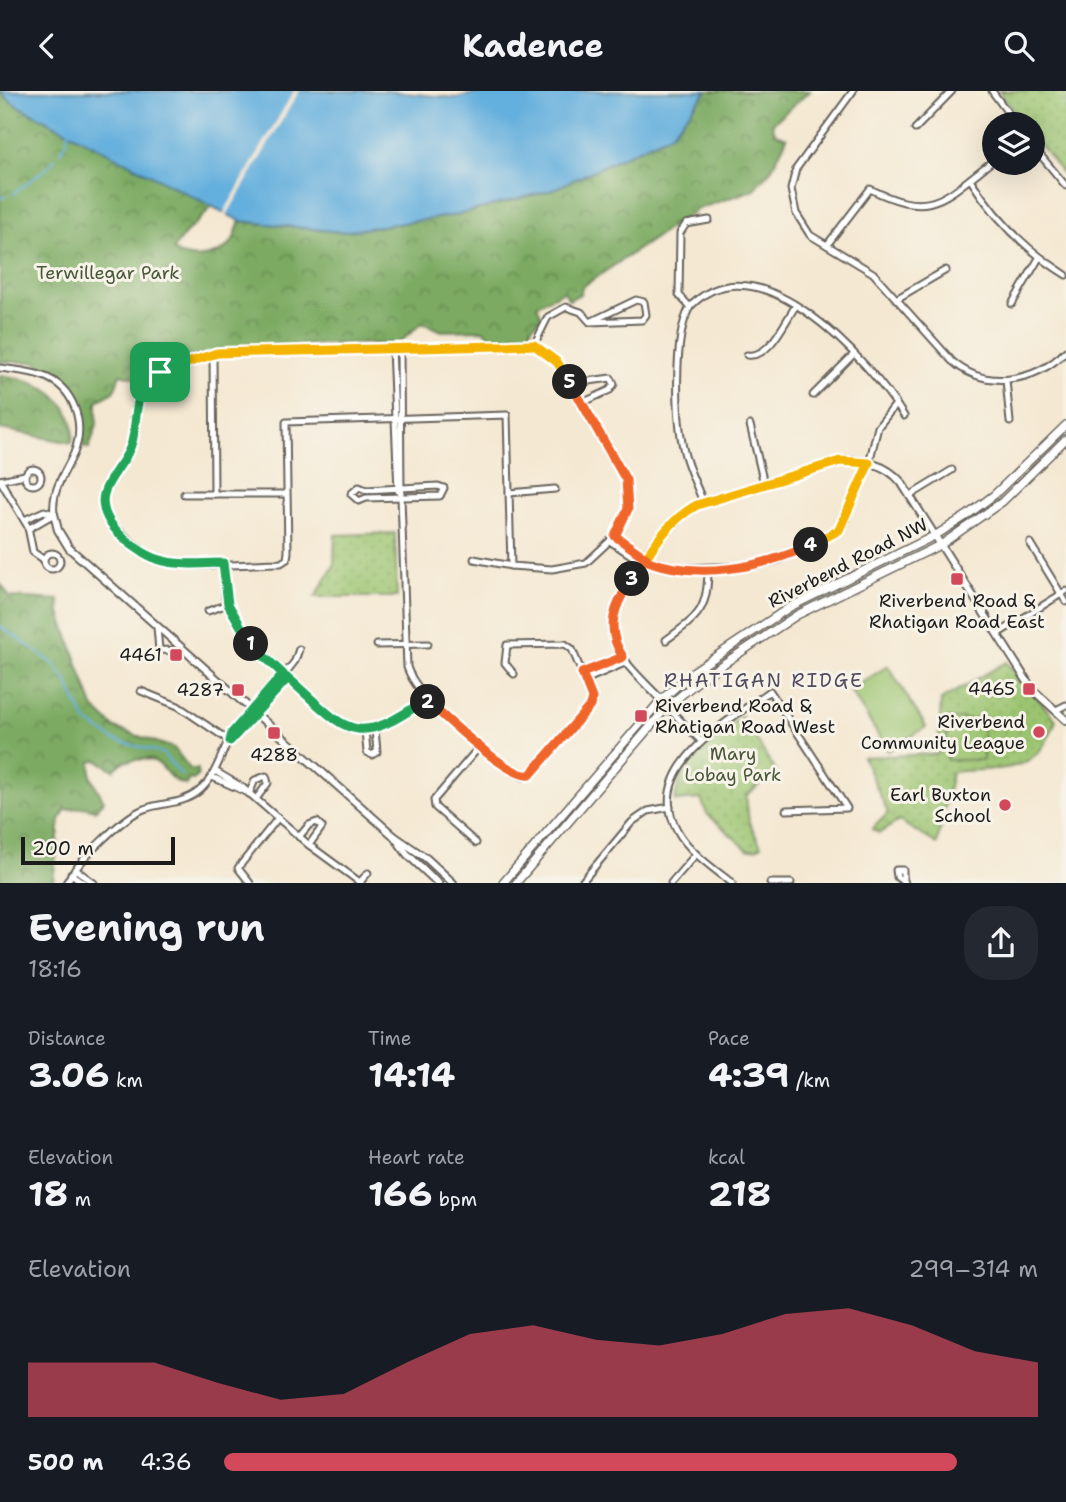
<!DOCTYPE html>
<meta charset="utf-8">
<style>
:root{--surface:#171b24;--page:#242831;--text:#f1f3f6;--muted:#9ea1a6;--accent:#d1495b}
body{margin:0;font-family:"Shantell Sans",sans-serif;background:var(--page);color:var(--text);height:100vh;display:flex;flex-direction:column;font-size:26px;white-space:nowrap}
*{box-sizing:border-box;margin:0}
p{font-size:23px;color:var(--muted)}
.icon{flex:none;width:38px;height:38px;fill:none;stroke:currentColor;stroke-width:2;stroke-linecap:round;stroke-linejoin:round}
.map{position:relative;height:792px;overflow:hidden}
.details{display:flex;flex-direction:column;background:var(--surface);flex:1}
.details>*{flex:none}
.tools{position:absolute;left:982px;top:21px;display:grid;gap:14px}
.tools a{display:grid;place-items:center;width:63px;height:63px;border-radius:50%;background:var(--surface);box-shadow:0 7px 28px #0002;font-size:35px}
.scale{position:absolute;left:21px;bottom:18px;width:154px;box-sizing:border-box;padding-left:7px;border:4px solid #1c1c1c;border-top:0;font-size:19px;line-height:24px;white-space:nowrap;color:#1c1c1c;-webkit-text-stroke:5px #f7f3e8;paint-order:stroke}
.pin{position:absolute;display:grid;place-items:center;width:60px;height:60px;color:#fff;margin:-30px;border-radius:14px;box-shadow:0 4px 10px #0006}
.km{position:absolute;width:35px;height:35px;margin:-18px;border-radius:50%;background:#222;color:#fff;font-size:19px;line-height:35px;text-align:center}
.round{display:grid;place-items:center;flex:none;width:74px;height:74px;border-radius:28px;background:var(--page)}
.overview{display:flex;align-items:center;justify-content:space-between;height:119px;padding:0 28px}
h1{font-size:38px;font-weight:700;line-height:52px}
.stats{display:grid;grid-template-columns:repeat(3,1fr);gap:10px;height:119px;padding:7px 28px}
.stats div{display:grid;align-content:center}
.stats b{font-size:35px;font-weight:700}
.stats small{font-size:19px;font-weight:400}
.stats p{font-size:19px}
.chart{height:196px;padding:14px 28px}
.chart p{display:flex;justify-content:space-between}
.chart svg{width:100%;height:126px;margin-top:7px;fill:var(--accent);opacity:.7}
ul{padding:0 28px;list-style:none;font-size:23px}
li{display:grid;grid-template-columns:112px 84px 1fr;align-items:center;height:52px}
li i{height:18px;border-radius:9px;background:var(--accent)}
header{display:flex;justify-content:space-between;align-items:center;height:91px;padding:0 28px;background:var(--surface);font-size:32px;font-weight:700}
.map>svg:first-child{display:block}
</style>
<header><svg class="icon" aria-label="back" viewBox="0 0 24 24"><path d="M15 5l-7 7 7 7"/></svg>Kadence<svg class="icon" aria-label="search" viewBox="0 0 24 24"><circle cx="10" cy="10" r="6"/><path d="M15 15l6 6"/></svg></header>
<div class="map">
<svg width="1066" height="792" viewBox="0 0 1066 792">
<defs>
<pattern id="grass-dots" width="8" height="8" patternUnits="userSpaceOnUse" patternTransform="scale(1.75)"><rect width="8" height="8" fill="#9bc470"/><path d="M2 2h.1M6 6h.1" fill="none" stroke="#85a860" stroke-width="1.8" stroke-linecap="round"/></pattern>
<pattern id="forest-crowns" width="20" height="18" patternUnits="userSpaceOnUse" patternTransform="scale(1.75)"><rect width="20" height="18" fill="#7caa62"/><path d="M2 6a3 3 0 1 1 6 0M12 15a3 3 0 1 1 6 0" fill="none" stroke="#658a50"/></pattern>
</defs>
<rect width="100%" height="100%" fill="#f7f3e8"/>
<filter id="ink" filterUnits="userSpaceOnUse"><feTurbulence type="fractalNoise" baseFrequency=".0143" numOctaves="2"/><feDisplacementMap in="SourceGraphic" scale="14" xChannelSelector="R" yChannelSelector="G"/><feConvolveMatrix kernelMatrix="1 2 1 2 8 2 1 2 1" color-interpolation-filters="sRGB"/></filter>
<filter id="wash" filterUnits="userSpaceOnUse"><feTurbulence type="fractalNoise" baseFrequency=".00686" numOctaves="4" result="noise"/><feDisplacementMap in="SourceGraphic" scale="28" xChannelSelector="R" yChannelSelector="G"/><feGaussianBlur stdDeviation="1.57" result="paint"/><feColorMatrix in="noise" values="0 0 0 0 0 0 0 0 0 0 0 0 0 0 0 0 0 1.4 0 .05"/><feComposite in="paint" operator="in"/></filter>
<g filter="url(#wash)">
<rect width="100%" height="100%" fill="#f4e8d2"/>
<g fill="url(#grass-dots)" stroke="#5c7046" stroke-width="2">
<polygon points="999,0 1066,0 1066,87 1033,44 1032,33 1024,33"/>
<polygon points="395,442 397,506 315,506 334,475 335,444"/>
<path d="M1006 571 1056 629C1037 686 1004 676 952 681L937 753 899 730 879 742 872 738 888 722 863 666 938 663 941 609Z"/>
<path d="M742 625 776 681 746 705 749 731 761 755 757 758 748 759 707 723 701 708 675 710C679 669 712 647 742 625Z"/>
</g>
<g fill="url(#forest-crowns)" stroke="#4c633f" stroke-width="2">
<path d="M707 0H810L772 33 775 42 787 47 771 79 753 99 698 118 582 196 580 203 569 209 564 200 537 214 542 227 531 236 530 249 489 245 484 239 442 240 422 232 399 252C319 255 208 246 139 288L120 283 114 301 97 310V333L89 357 83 356V314L66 293 36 271H0V1L14 13 212 115C199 131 182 142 173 159 189 171 217 168 231 152 235 147 237 137 240 130L341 141 457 124 552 99 671 43Z"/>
<path d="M0 284C36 288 80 308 72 352L0 338Z"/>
<path d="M0 492 10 506 59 509 60 522 93 616 115 637 174 657 191 679 198 678V685L193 689 188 688 187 694C159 689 169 663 134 669 124 670 122 671 114 679L97 669 91 671V686L104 710 95 719 84 716 65 719 60 729 53 791H0Z"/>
</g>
<g fill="#9bc470" stroke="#5c7046" stroke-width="2">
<polygon points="888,575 926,636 888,660 850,599"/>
<rect x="947" y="628" width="36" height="41"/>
</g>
<polygon fill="#64afdd" stroke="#40667c" stroke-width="2" points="0,0 385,0 456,7 487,0 707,0 671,43 552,99 457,124 341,141 240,130 14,13"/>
<polygon fill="#f4e8d2" points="294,0 299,0 225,127 222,125"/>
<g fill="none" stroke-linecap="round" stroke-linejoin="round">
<g stroke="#64afdd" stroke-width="2">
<polyline points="60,61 66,52 69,40"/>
<polyline points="13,103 48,76 55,67"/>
<polyline points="0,107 6,105"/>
<polyline points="0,535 53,572 65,587 85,629 114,649 162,662 182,684"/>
</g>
</g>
</g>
<g filter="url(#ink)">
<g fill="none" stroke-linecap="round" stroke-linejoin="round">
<g stroke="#68635c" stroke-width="9">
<g id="minor">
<path d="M853 0 796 78 791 98 796 122 810 144 873 182 952 270C986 300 1036 291 1066 260"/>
<polyline points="992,0 1016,33"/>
<polyline points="915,38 952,0"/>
<polyline points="1032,54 1066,95"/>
<path d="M970 88C995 128 1026 159 1066 184"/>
<path d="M827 154 870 98C933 129 944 107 994 69"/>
<polyline points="898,207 946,179"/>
<polyline points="1012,213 1039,167"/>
<path d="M690 216C756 144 869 269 904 325"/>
<path d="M534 254 557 271 574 296 626 389 628 418 615 445 586 472 552 478 511 475 507 324 286 331 288 461 287 468 281 472C246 472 190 480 158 468 144 463 133 453 123 443 111 433 101 425 103 408 106 390 122 377 129 361 136 344 133 325 137 308 147 270 206 263 238 261Z"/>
<polyline points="534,254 548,226 566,216 581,221 590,231 642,229 646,224 644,211 636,209 590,231"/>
<path d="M400 256 401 406 407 576C416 607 493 674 524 686L532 682 589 617 591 604 572 558 565 553 507 554 505 572 514 583"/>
<polyline points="392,257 398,400"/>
<polyline points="213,263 214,403 286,403"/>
<path d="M747 264C769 268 784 232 795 216"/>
<path d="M0 277C14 279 30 280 43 285 74 296 86 332 74 362 65 382 51 399 54 423"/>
<polyline points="1006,289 1010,331"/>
<polyline points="574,296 589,290 611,287 614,293 610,299 582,312"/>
<polyline points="813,304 854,263"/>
<polyline points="750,334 764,393"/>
<circle cx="33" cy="386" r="8"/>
<polyline points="0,389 28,436 33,461 43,468"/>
<polyline points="0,389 25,384"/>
<polygon points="438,395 444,397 440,405 366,407 359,410 351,403 359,396 366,399"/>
<polyline points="509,402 555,398"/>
<polyline points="184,403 214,403"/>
<polyline points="911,404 952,379"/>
<path d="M703 411C697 395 688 378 684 361 676 328 673 245 690 216L679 204 680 142 686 133 709 129"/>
<polyline points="24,429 44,420 54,423"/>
<polyline points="28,438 54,423"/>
<polyline points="615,445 646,466"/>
<polyline points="611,451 643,472"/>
<polyline points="1030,452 1066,511"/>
<circle cx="52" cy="470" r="8"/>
<polyline points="474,468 511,475"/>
<polyline points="644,469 678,477 755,475 779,469 836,442 846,427 869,372 878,336 896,313"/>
<path d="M223 472 225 507 248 549 340 632C375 648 398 628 425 609"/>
<polyline points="208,520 228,513"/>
<polyline points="157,536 159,559 185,560"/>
<polyline points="999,542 1066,500"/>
<path d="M666 549C699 525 708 519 708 477"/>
<polyline points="377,554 428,553"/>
<polyline points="582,582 623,566"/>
<polyline points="284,584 295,570 299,558"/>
<polyline points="585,589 627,571"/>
<polyline points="141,600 178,615 230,650"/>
<polyline points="667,616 701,650"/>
<polyline points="1056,619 1066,614"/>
<polyline points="365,639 367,661 372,664 377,661 375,638"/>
<polyline points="230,650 288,587"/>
<polyline points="215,680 242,696 309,754 361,792"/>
<polyline points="212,686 246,701"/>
<polyline points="249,703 255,689 266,685 268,692 256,708"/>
<polyline points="299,746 309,734 317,731 322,736 309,754"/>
<polyline points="476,752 435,716 434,709 480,655"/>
<polyline points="75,778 94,792"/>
<polyline points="71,783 84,792"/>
<polyline points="903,788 903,779 896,779 897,786 905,792"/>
<path d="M66 792C79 770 121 727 144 718 163 711 182 714 199 700 218 684 221 659 234 640 247 619 267 601 283 583"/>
<polyline points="250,792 238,777 278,727"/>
<polyline points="359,792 368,782"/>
<polyline points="581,792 632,731 648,720 670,716"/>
<polyline points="671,792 696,763"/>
<path d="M732 792C713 777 689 761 677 739 643 676 728 631 770 600L847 717 786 719"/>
<polyline points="770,792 791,792"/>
</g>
</g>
<g stroke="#68635c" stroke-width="10">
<g id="tertiary">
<polyline points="54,423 58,439 69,457 394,745 426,767 453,792"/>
<path d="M664 612C647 593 621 573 614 549 603 507 667 427 703 411L840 370C862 368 886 373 901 391L1032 598 1066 629"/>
<polyline points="394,745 407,763 438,792"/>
</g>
</g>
<g stroke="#68635c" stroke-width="10">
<g id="secondary">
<polyline points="503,792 661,609 694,580 790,516 936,444 966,425 994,404 1066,334"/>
<polyline points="516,792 667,616 702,587 797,524 942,453 1002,411 1066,348"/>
</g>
</g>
<use href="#minor" stroke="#fff" stroke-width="5"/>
<use href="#tertiary" stroke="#fff" stroke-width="6"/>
<use href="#secondary" stroke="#fff" stroke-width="7"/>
</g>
</g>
<g fill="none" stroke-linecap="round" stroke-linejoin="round" filter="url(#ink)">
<g stroke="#fff" stroke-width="14">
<path id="split-1" d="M160 281C131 298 139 323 132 351 127 371 109 384 104 403 97 432 138 464 164 470 183 475 204 472 223 472L228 513 251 553"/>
</g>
<g stroke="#fff" stroke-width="14">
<path id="split-2" d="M251 553 283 583 232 642 230 650 288 587C347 639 353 660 425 609L428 611"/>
</g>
<g stroke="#fff" stroke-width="14">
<path id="split-3" d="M428 611C444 625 511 689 530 684L590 615 592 607 582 582 623 566C604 537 615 513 632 488"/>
</g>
<g stroke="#fff" stroke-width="14">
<path id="split-4" d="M632 488C650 460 667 430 697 414L840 370 869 372 839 439 811 454"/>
</g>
<g stroke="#fff" stroke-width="14">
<path id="split-5" d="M570 291 626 389 628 418 615 445 646 467 645 469C697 489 762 477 811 454"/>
</g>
<g stroke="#fff" stroke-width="14">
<polyline id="split-6" points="160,281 217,262 534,254 557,271 570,291"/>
</g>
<use href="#split-1" stroke="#22a559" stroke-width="9"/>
<use href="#split-2" stroke="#22a559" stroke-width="9"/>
<use href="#split-3" stroke="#f0652b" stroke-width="9"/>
<use href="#split-4" stroke="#f5b400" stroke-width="9"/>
<use href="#split-5" stroke="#f0652b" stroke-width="9"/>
<use href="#split-6" stroke="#f5b400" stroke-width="9"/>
</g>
<g fill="#d1495b" stroke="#f7f3e8" stroke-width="2.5">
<rect x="950" y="481" width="14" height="14" rx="3.5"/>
<rect x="169" y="557" width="14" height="14" rx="3.5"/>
<rect x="1022" y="591" width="14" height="14" rx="3.5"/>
<rect x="231" y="592" width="14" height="14" rx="3.5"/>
<rect x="634" y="618" width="14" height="14" rx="3.5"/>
<circle cx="1039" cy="641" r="7"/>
<rect x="267" y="635" width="14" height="14" rx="3.5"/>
<circle cx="1005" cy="714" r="7"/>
</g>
<g text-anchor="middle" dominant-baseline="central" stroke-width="6" stroke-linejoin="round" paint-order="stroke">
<g font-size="18" fill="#485739" stroke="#f7f3e8">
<text x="108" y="182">Terwillegar Park</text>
<text x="733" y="663">Mary<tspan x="733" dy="21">Lobay Park</tspan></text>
</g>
<g font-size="18" fill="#1c1c1c" stroke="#f7f3e8">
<text transform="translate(848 472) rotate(-27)">Riverbend Road NW</text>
</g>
<g font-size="18" fill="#1c1c1c" stroke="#f7f3e8" text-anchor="end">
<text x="957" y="510" text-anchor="middle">Riverbend Road &amp;<tspan x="957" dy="21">Rhatigan Road East</tspan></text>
<text x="162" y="564">4461</text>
<text x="1015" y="598">4465</text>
<text x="224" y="599">4287</text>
<text x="655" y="615" text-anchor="start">Riverbend Road &amp;<tspan x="655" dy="21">Rhatigan Road West</tspan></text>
<text x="1025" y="631">Riverbend<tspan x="1025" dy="21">Community League</tspan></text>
<text x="274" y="664" text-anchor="middle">4288</text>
<text x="991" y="704">Earl Buxton<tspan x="991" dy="21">School</tspan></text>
</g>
<g font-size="19" letter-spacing="2" fill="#504a5d" stroke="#f7f3e8">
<text x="764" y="589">RHATIGAN RIDGE</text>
</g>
</g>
</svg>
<div class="tools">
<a><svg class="icon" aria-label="layers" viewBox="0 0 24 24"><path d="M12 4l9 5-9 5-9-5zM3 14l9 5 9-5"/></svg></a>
</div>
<div class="scale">200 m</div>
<div class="pin" style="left:160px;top:281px;background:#1e9e55"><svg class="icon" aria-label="arrive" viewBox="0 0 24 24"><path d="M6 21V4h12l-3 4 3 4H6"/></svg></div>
<b class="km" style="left:251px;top:553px">1</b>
<b class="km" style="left:428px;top:611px">2</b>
<b class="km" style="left:632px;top:488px">3</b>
<b class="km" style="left:811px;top:454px">4</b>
<b class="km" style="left:570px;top:291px">5</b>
</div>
<section class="details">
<div class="overview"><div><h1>Evening run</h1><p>18:16</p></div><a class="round"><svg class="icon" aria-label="share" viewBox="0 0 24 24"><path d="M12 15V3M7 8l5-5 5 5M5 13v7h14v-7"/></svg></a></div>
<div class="stats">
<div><p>Distance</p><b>3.06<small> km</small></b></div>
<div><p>Time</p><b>14:14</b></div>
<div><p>Pace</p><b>4:39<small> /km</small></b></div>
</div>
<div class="stats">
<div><p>Elevation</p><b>18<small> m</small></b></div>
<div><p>Heart rate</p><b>166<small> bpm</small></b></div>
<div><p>kcal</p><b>218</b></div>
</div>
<div class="chart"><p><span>Elevation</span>299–314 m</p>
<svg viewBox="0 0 160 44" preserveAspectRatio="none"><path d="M0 44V25L10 25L20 25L30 32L40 38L50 36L60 25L70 15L80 12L90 17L100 19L110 15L120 8L130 6L140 12L150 21L160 25V44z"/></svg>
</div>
<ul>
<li><b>500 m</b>4:36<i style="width:90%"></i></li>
</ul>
</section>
